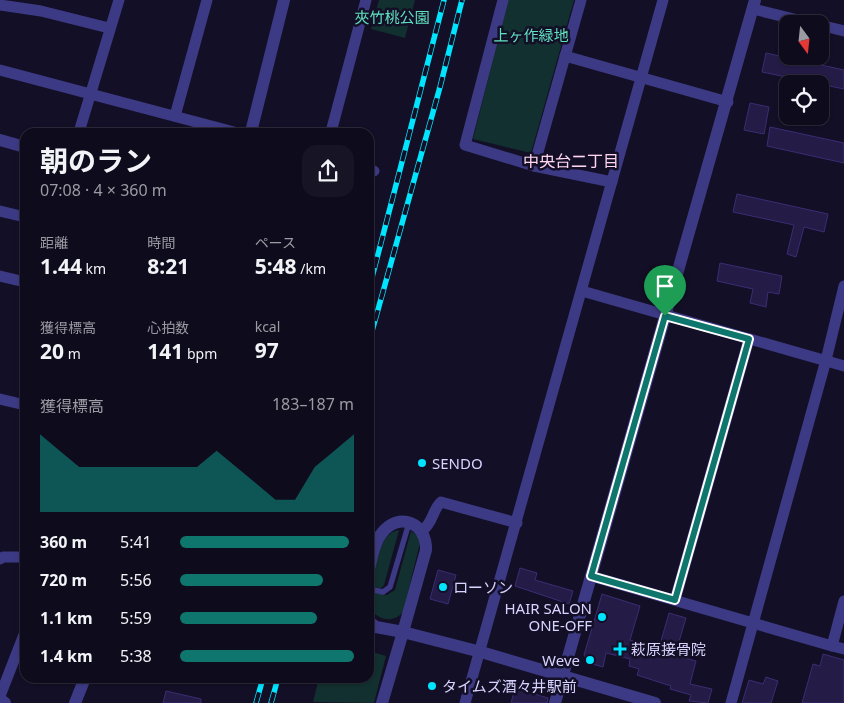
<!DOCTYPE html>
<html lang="ja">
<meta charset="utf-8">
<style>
:root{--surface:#0e0b1c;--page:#171425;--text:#f1f3f6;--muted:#9b9ba3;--line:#2e2b3b;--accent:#0f766e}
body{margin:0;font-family:"Noto Sans","Noto Sans JP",sans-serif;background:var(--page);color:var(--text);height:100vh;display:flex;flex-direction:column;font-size:19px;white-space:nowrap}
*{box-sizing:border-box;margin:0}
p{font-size:16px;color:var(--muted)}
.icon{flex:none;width:28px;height:28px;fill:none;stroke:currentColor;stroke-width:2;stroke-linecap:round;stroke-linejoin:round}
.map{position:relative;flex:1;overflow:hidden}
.panel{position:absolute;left:20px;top:128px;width:354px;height:555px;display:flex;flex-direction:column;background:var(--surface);border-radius:15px;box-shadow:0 1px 4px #0004,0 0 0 1px var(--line)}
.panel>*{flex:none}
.needle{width:32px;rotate:165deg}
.controls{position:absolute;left:779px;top:15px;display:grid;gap:10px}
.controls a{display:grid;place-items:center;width:50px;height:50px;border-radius:10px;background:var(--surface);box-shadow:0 1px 4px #0004,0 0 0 1px var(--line);font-size:25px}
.pin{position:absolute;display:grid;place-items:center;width:42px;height:42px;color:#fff;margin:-51px -21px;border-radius:50% 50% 50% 0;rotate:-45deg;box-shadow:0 0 5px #0007}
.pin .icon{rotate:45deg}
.round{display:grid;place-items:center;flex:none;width:52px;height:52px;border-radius:15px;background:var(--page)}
.overview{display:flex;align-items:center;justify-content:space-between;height:85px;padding:0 20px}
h1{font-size:28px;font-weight:700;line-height:38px}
.metrics{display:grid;grid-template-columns:repeat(3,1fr);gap:8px;height:85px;padding:5px 20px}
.metrics div{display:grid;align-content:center}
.metrics b{font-size:21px;font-weight:700}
.metrics small{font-size:14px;font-weight:400}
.metrics p{font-size:14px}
.chart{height:140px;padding:10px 20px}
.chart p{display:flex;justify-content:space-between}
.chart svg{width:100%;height:90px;margin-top:5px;fill:var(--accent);opacity:.7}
ul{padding:0 20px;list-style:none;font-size:16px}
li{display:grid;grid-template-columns:80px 60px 1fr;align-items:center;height:38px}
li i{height:12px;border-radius:6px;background:var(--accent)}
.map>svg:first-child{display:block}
</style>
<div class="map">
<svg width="844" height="703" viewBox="0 0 844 703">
<rect width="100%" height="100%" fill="#130f26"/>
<g fill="#12302f">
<polygon points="379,0 415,0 405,38 371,29"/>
<polygon points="508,0 574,0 531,153 473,139"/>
<path d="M399 530 384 585 381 588 371 587C375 570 378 533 399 530Z"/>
<path d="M411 531 418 536 420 543 403 612C393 624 377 620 370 608L372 592 387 595 395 590Z"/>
<polygon points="369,651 386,656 374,703 313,702 319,678 369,678"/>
</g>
<g fill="#241b47" stroke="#3b2d73">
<polygon points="766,53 844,70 844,89 762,72"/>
<polygon points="750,103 769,107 764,134 744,130"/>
<polygon points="770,127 844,143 844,163 767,146"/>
<polygon points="737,194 828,214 824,232 804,227 796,257 787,254 794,225 733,212"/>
<polygon points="720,263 782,276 779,294 768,292 766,307 750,303 753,289 717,281"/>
<polygon points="520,568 537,573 535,580 573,591 569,604 515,586"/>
<polygon points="438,570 456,575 448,604 430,599"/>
<polygon points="602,594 640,606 630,640 659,648 669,613 686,618 675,655 696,661 690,684 712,689 708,703 689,701 691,695 670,689 671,686 637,675 639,669 629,666 630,659 606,653 603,667 589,663 584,655"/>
<polygon points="823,654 844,660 844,703 802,703 813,664 820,666"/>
<polygon points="766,677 778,681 771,703 742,703 749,680 763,684"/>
<polygon points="515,688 548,698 547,703 511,703"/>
<polygon points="166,691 201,699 201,703 163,703"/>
</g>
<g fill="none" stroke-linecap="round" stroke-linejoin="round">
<polyline stroke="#3d3a85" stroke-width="5.5" points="369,589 383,592 390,587 409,523"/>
<g stroke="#3d3a85" stroke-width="11">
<polyline points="503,0 465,145 534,166 612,182"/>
<polyline points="0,5 41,11 109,28"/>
<polyline points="753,9 814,24"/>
<polyline points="820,25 844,31"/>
<polyline points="565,56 728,102"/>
<polyline points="0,70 234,132"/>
<polyline points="175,116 207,0"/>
<polyline points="79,132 119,0"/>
<polyline points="331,132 366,0"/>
<polyline points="534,166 581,0"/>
<polyline points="369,169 374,171"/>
<polyline points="0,211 25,217"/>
<polyline points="0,276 25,282"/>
<polyline points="582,291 844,366"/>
<polyline points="0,399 25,405"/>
<path d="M422 531C434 522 432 510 441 502L517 523"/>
<polyline points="0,559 3,557 25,557"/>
<polyline points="591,576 832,646 844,601"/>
<polyline points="675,600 749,339"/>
<polyline points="832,646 844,649"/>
<polyline points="0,696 25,632"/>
<polyline points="465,703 663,0"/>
<polyline points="731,703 826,360 844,286"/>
</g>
<g stroke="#3d3a85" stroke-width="12">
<polyline points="251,132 284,0"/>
<polyline points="0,140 25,147"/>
<path d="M369 569C372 557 374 542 382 533 399 511 427 523 426 550L403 632 376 627 369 622"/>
<polyline points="0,699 5,703"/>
<polyline points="75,703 85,678"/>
<polyline points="382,703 403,632 481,652 655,703"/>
<polyline points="555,703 755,0"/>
</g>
<g stroke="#00e5ff" stroke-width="5.5">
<g id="rail">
<polyline points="369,289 444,0"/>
<polyline points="369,342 440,87 462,0"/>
<polyline points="256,703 263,678"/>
<polyline points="271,703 278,678"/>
</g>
</g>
<use href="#rail" stroke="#130f26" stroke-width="4" stroke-dasharray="11" stroke-linecap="butt"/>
</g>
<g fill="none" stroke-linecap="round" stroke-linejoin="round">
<g stroke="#fff" stroke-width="10">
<polygon id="route" points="665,316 749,339 675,600 591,576"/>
</g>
<use href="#route" stroke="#0f766e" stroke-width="6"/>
</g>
<g fill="#00e5ff" stroke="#130f26" stroke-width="2">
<circle cx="422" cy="463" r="5"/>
<circle cx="443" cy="587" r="5"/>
<circle cx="602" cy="617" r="5"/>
<path d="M617.5 641.5h5v5h5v5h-5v5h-5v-5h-5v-5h5z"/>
<circle cx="590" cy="660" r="5"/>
<circle cx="432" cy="686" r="5"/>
</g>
<g text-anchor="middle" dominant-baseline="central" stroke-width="5" stroke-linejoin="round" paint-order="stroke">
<g font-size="15" fill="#5fe0c0" stroke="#130f26">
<text x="392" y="17">夾竹桃公園</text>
<text x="531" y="35">上ヶ作緑地</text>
</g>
<g font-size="15" fill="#d9d4ff" stroke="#130f26" text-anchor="start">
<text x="432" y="463">SENDO</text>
<text x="453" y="587">ローソン</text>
<text x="592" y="608" text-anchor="end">HAIR SALON<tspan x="592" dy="17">ONE-OFF</tspan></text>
<text x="631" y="649">萩原接骨院</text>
<text x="580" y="660" text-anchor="end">Weve</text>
<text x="442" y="686">タイムズ酒々井駅前</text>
</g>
<g font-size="16" fill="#ffd6f0" stroke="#130f26">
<text x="571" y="161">中央台二丁目</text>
</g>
</g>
</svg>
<div class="controls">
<a><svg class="needle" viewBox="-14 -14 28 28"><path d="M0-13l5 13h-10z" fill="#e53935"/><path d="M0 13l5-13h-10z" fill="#9b9ba3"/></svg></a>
<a><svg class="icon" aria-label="locate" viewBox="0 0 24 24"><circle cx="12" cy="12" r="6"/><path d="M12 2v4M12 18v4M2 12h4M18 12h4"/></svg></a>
</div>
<div class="pin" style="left:665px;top:316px;background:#1e9e55"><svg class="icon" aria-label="arrive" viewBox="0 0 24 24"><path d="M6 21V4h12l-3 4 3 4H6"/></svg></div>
<section class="panel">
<div class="overview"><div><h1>朝のラン</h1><p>07:08 · 4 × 360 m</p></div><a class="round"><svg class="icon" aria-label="share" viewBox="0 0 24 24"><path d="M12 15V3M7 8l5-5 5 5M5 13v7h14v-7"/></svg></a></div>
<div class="metrics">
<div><p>距離</p><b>1.44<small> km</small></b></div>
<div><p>時間</p><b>8:21</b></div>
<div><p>ペース</p><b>5:48<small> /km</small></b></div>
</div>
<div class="metrics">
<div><p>獲得標高</p><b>20<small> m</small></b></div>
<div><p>心拍数</p><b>141<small> bpm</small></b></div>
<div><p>kcal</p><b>97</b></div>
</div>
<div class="chart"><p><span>獲得標高</span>183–187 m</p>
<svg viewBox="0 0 160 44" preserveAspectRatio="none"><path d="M0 44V6L10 14L20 22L30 22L40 22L50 22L60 22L70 22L80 22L90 14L100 22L110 30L120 38L130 38L140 22L150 14L160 6V44z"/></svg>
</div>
<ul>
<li><b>360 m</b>5:41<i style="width:97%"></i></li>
<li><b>720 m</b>5:56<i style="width:82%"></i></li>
<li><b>1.1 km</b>5:59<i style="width:79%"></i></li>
<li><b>1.4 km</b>5:38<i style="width:100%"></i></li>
</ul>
</section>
</div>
